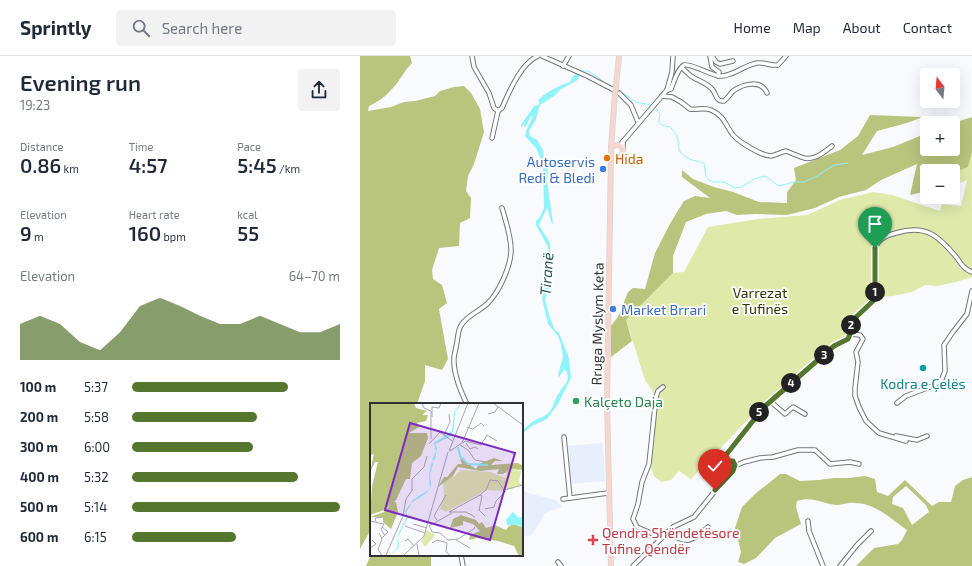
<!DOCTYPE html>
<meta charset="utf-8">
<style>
:root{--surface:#fff;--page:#f2f2f3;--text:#1f2937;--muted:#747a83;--line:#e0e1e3;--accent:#55762e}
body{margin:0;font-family:"Exo 2",sans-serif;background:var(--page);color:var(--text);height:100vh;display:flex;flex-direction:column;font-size:15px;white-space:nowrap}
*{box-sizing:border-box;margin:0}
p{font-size:13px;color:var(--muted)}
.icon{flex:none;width:22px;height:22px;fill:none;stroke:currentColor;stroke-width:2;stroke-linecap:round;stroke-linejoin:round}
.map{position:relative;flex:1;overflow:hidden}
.drawer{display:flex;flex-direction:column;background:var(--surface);width:360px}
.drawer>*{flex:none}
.needle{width:26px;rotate:344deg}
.buttons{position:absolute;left:560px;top:12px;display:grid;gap:8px}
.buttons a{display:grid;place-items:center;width:40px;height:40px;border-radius:4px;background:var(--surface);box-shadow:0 4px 16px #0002;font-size:20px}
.pin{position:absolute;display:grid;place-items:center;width:34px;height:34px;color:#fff;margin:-41px -17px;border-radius:50% 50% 50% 0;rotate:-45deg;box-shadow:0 0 4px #0007}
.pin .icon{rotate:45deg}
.km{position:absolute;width:20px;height:20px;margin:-10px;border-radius:50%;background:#222;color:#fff;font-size:11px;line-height:20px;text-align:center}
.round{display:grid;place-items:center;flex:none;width:42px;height:42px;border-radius:4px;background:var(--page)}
.headline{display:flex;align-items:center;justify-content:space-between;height:68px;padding:0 20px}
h1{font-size:22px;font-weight:600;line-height:30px}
.metrics{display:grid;grid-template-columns:repeat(3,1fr);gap:6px;height:68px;padding:4px 20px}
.metrics div{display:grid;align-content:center}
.metrics b{font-size:20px;font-weight:600}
.metrics small{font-size:11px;font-weight:400}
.metrics p{font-size:11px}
.chart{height:112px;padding:8px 20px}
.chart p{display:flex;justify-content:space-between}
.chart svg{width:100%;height:72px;margin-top:4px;fill:var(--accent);opacity:.7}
ul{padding:0 20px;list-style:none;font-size:13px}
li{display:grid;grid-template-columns:64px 48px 1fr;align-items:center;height:30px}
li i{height:10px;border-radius:5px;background:var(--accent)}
header{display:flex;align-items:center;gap:24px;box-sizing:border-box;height:56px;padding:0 20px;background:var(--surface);border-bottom:1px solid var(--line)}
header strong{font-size:19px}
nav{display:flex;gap:22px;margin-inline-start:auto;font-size:14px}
.search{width:280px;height:36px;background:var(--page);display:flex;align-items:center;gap:10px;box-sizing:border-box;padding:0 14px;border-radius:4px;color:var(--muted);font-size:15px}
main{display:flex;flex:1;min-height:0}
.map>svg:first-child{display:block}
</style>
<header>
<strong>Sprintly</strong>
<div class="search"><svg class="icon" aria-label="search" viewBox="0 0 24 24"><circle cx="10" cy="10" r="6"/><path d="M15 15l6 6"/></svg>Search here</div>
<nav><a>Home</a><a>Map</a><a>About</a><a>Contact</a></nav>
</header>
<main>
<section class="drawer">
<div class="headline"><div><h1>Evening run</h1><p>19:23</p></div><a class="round"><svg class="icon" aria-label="share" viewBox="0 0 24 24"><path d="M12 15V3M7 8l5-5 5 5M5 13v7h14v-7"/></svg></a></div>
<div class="metrics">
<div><p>Distance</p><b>0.86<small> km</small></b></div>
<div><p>Time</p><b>4:57</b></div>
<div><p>Pace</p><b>5:45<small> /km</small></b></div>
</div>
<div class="metrics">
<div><p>Elevation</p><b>9<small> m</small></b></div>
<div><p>Heart rate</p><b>160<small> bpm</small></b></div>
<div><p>kcal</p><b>55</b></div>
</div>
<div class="chart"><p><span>Elevation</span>64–70 m</p>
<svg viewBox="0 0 160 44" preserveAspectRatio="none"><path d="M0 44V22L10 17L20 22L30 33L40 38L50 27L60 11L70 6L80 11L90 17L100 22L110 22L120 17L130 22L140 27L150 27L160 22V44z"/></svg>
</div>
<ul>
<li><b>100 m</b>5:37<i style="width:75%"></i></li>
<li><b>200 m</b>5:58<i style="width:60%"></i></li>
<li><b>300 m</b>6:00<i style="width:58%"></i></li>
<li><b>400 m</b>5:32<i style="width:80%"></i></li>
<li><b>500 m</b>5:14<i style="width:100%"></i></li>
<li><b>600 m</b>6:15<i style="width:50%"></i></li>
</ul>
</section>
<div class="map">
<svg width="612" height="510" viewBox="0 0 612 510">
<rect width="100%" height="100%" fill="#f8fafe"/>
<g fill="#e7effc">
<polygon points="243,387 245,425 209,428 206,390"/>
<polygon points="165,435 167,437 196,444 202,451 185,457 172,479 162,481 162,437"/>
</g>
<g fill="#dee9aa">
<path d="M612 96V215C601 208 596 197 587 187 565 163 538 174 512 184L514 239 511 245 489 265 488 277 486 282 467 292 466 296 450 305 401 350 331 423 319 415 311 424 302 426C299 424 294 421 293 418 288 407 296 349 297 334L295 339 285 324 266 264 313 217 324 216 348 171 398 163 447 159 480 144 513 136 532 139 580 155 582 148 601 150 607 124 596 129 593 126V117L608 111Z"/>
<polygon points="555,175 569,179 578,184 595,204 601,213 612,219 612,221 596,226 577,230 565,229 552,236 533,240 517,241 517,193 524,183 542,177"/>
</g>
<g fill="#b9c47d" fill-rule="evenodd">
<path d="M0 0H50L52 7C43 16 39 27 30 35 24 42 17 46 9 50L8 55 31 51 44 46 55 45 75 40 80 35 94 31 104 30 111 37 120 53 124 76 114 108 108 120 106 135 111 142 110 162 100 167 99 190 79 192 72 214 73 223 82 229 87 247 79 253 88 303 82 314 65 309V325L57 348H11V473L0 493Z"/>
<polygon points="510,59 563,61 547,67 517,75 502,99 533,91 567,77 567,93 593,93 593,67 612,61 612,96 608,111 593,117 593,115 567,115 567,135 550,139 557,108 521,124 506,134 479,141 455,152 427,159 395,158 377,159 366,155 346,158 326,166 313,200 313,217 266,264 272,285 251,301 250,271 258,261 268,236 273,232 285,233 295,197 311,166 324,145 335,140 350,142 322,121 322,114 333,123 354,131 373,136 399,146 427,147 427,136 436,124 434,112 480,94 498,80"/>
<path d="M420 418H426L440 425 459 424 474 422H489L505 420 515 423 517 436 528 440 545 424 572 450 579 446H591L595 430 603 424 612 421V510H496L514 492 538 488 542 484 547 474C531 463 515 447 495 447 489 446 483 449 477 449 462 448 453 440 437 445L436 451 441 468 415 482 396 502 384 508 378 506 381 496 375 472 382 451 395 438ZM546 430 566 449 569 456 552 469 543 452 532 448 533 441Z"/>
<polygon points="11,499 71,500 71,510 6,510"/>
</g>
<path fill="#8ff3f7" d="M216 17 221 19 216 25 201 33 194 40 180 49 176 63 169 75 170 80 177 84 183 94 184 102 188 116 187 125 193 167 192 168 187 152 179 169 190 187V205L187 224 189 231 185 244 190 262 195 274 199 277 209 302 211 322 198 348 187 363 172 370 162 378V375C165 372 169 369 172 366 178 362 186 361 191 354 194 349 195 342 199 337 204 327 211 327 206 314H204L199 321 198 319 203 301 201 288 198 280 188 268 182 242 185 231 186 209 189 200 188 191 176 169V165L180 161 184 152 183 108 176 92 165 80 166 75 173 60H171L165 72 164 68 161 72V69L174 50 178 49 180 46 178 45C182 38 202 28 210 26L211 23Z"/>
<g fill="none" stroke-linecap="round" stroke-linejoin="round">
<g stroke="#8ff3f7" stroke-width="1">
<polyline points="223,15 228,15 243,25"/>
<polyline points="263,37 276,46 291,49"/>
<path d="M295 51 300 58C297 70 301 69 310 71 313 74 318 80 318 85 319 92 318 96 326 101 332 105 338 105 344 107L346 120 349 124 353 126H364L375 132 382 131 394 123 405 120 419 130 434 126H444L457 120 474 109 488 107"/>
</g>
<g stroke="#72767b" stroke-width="5.5">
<g id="minor">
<polyline points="112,0 114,11 129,37 134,52 138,55"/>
<polyline points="182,0 227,20 254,34"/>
<polyline points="350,0 352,11 359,16 358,20"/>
<polyline points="352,0 356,6 360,8 373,5"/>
<polyline points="203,10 209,0"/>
<path d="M322 12C325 14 327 17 331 20 338 25 346 26 352 33 357 38 355 46 364 45 368 42 370 38 373 35 383 28 401 23 407 37"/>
<path d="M307 34 311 33C314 26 317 13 324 9 330 7 351 19 359 20 372 21 384 9 397 7 404 6 410 10 418 9L426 0"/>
<polyline points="259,37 271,49 278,66"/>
<path d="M302 40 312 41 321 46 330 53C337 54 344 51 351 54 365 60 365 69 373 79 379 86 402 100 411 100 416 99 421 96 426 95 431 97 436 99 441 101 453 106 463 97 472 90"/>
<path d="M132 82 138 55 142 52C149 36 161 7 178 0"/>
<polyline points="260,89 307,34 312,16 313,0"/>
<polyline points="263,93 263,85"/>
<polyline points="490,278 500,279 503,283 496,296 498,306 495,332 495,340 499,351 506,365 519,377 546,385"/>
<polyline points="410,345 425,358 433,351 445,358"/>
<polyline points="537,347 546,340 575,329 582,323 585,315 584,289 593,276 607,258 612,235"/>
<path d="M107 348C100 334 93 317 94 301 95 296 96 291 97 286 98 280 98 273 102 268 108 259 120 255 128 247 139 236 151 210 151 194 151 180 146 166 142 152"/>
<polyline points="536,380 557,384 567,380"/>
<polyline points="204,381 210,442"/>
<path d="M375 410 374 406 370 405 366 408 355 422 350 423 348 421V418L362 404 404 351 474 290 489 281 492 265 514 242 515 192C518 183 527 179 536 177 566 168 579 180 597 202 601 208 605 214 612 216"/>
<polyline points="203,443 248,437"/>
<polyline points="448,465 449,475 463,510"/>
<path d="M307 476C327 489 331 486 348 471"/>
<polyline points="299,484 293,478 277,471 273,463 278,448 282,426 289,408 296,341 298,335 303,331"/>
<polyline points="101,499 103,510"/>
<polyline points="198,506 201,510"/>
<polyline points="273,510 313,471 334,461 375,410 384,406 400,402 413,401 438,394 455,394 470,408 490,406 499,408"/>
<polyline points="480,510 497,489 511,475"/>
</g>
</g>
<g stroke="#d5d6d6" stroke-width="6">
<g id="major">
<polyline points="256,30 259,0"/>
<circle cx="257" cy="95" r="6"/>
<polyline points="251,91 255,38"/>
<polyline points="251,510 247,348 251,98"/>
</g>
</g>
<use href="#minor" stroke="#fff" stroke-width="3.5"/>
<use href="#major" stroke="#f7d6cd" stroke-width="4.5"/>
<g stroke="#d5d6d6" stroke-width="6" stroke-linecap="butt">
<polyline id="major-bridge" points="255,38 256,30"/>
</g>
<use href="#major-bridge" stroke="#f7d6cd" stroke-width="4.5"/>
</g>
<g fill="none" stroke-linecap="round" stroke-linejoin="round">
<g stroke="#fff" stroke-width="8">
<polyline id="route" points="355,434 373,415 375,409 373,405 370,405 366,408 354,423 349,422 348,418 366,399 404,351 474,290 488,283 490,278 492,265 513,245 515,239 515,192"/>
</g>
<use href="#route" stroke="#55762e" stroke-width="5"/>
</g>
<circle fill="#e8710a" stroke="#fff" stroke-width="1.5" cx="247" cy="102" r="4"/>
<g fill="#3f7fe0" stroke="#fff" stroke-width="1.5">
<circle cx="243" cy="113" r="4"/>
<circle cx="253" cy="253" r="4"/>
</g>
<circle fill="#0f9aa8" stroke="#fff" stroke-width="1.5" cx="563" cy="312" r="4"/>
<circle fill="#2e9e5b" stroke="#fff" stroke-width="1.5" cx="216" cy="345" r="4"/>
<path fill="#e0444e" stroke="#fff" stroke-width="1.5" d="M231 478h4v4h4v4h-4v4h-4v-4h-4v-4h4z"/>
<g text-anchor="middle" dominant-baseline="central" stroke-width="3.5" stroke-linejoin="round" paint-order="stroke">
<g font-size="14" fill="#c56008" stroke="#fff" text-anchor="start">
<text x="255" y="102">Hida</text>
</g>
<g font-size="14" fill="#366cbe" stroke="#fff" text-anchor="end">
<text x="235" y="105">Autoservis<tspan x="235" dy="16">Redi &amp; Bledi</tspan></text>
<text x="261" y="253" text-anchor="start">Market Brrari</text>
</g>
<g font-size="14" fill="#303500" stroke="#fff">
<text x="400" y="236">Varrezat<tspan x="400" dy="16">e Tufinës</tspan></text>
</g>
<g font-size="14" fill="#2f3133" stroke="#fff">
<text transform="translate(237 268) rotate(-89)">Rruga Myslym Keta</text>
</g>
<g font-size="14" fill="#0d838f" stroke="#fff">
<text x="563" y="327">Kodra e Çelës</text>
</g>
<g font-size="14" fill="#27864d" stroke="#fff" text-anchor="start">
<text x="224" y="345">Kalçeto Daja</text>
</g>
<g font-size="14" fill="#be3a42" stroke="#fff" text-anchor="start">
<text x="242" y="476">Qendra Shëndetësore<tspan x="242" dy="16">Tufine Qendër</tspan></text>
</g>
<g font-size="15" font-style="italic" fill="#235153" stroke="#fff">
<text transform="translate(186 218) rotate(-86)">Tiranë</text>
</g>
</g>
<g transform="translate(10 347)">
<rect width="153" height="153" fill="#f8fafe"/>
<path d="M140 66 151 68 149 79 152 82 134 88 117 87 76 109 70 106 74 93 73 78 85 73 91 67 121 69 135 75 137 71 134 69ZM57 127 65 132 55 144 51 138Z" fill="#dee9aa"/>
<path d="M0 0H44L46 5 57 8 52 12H58L56 18 47 20 49 24 39 30H57L58 35 51 53 42 60 40 76H36L26 97 14 107 0 112 2 83 8 59H5L0 69 4 51 0 52ZM90 55 106 66 109 61 124 55 133 58H125L121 62 148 60 153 63V67L140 66 133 71H127L129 66 110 68 88 64 83 73 68 84 74 74H77L88 61H92ZM23 99H26L28 109 21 126 13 119V114H0L14 109ZM91 112 106 117 109 121 112 119 116 125 125 122 136 127 139 123 144 121 151 124 153 121V153H149L144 143 128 138 107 135 99 137 100 132 110 128 103 121 93 118V122L80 125 83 116Z" fill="#b9c47d"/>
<path d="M91 0 89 4 85 9 84 25 83 29 79 34 65 41 67 45 65 56 62 58 63 61 60 71 61 82 60 86 55 91 41 100 40 103 36 109 38 114 28 134 29 141 28 146 18 153 27 146 28 132 37 113 35 109 36 107 43 97 60 86 59 71 62 58 66 48 64 40 82 28 84 9ZM143 109 149 115 153 114 151 125 149 122H137L136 117Z" fill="#8ff3f7"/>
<path fill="none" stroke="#8ff3f7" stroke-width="2" d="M88 44 90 53 98 61 118 62"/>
<path fill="none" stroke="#a8aaad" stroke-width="1" d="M52 0 54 5 61 8V36M123 0 153 22M118 11 125 9 128 4M62 14V4L69 5 71 0M97 24 103 26 111 20 114 23M74 32 80 19 79 11M93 40 95 38 111 42 117 32 127 38M96 40 100 46 105 44 108 46M59 41 70 29 82 38M90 42 98 47 105 57 116 59M79 48 98 0M80 48 92 40 109 0M42 87V76L54 64 57 53M110 92 112 93 109 107 115 113M115 106 124 104 126 98 136 88M105 114 96 109H79L110 92 116 87 120 77 128 78 134 87 153 82M67 117 64 113 76 92M0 118 14 121 11 126 15 133M6 119 5 115 14 114M43 121 57 125M59 122 62 129 70 130 78 137 88 136 105 125 104 124M35 123 55 130M59 123 82 110M9 130 12 136 8 146 12 153M12 135 18 129 12 124M86 137 100 145M35 138 38 136 44 143M74 139 77 140 76 149 81 153M62 140 67 137 74 139M47 141 49 153M0 145 6 141 2 137M16 152 33 113 36 96 43 86M33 153 54 133 78 49"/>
<path fill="#7b2cbf" fill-opacity="0.15" stroke="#7b2cbf" stroke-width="2" d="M40 20 145 50 120 137 15 107Z"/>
<rect width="153" height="153" fill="none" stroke="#2f3133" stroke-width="2"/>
</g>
</svg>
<div class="buttons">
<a><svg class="needle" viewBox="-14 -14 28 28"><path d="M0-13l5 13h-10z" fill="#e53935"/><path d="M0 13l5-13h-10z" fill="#747a83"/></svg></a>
<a>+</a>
<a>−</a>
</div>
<div class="pin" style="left:515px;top:192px;background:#1e9e55"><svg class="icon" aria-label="arrive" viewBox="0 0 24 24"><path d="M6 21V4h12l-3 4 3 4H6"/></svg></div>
<div class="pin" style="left:355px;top:434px;background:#d93025"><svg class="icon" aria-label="check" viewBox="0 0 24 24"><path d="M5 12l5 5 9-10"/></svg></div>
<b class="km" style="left:515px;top:236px">1</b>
<b class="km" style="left:491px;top:269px">2</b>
<b class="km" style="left:464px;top:299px">3</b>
<b class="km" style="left:431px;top:327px">4</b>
<b class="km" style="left:399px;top:356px">5</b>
</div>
</main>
